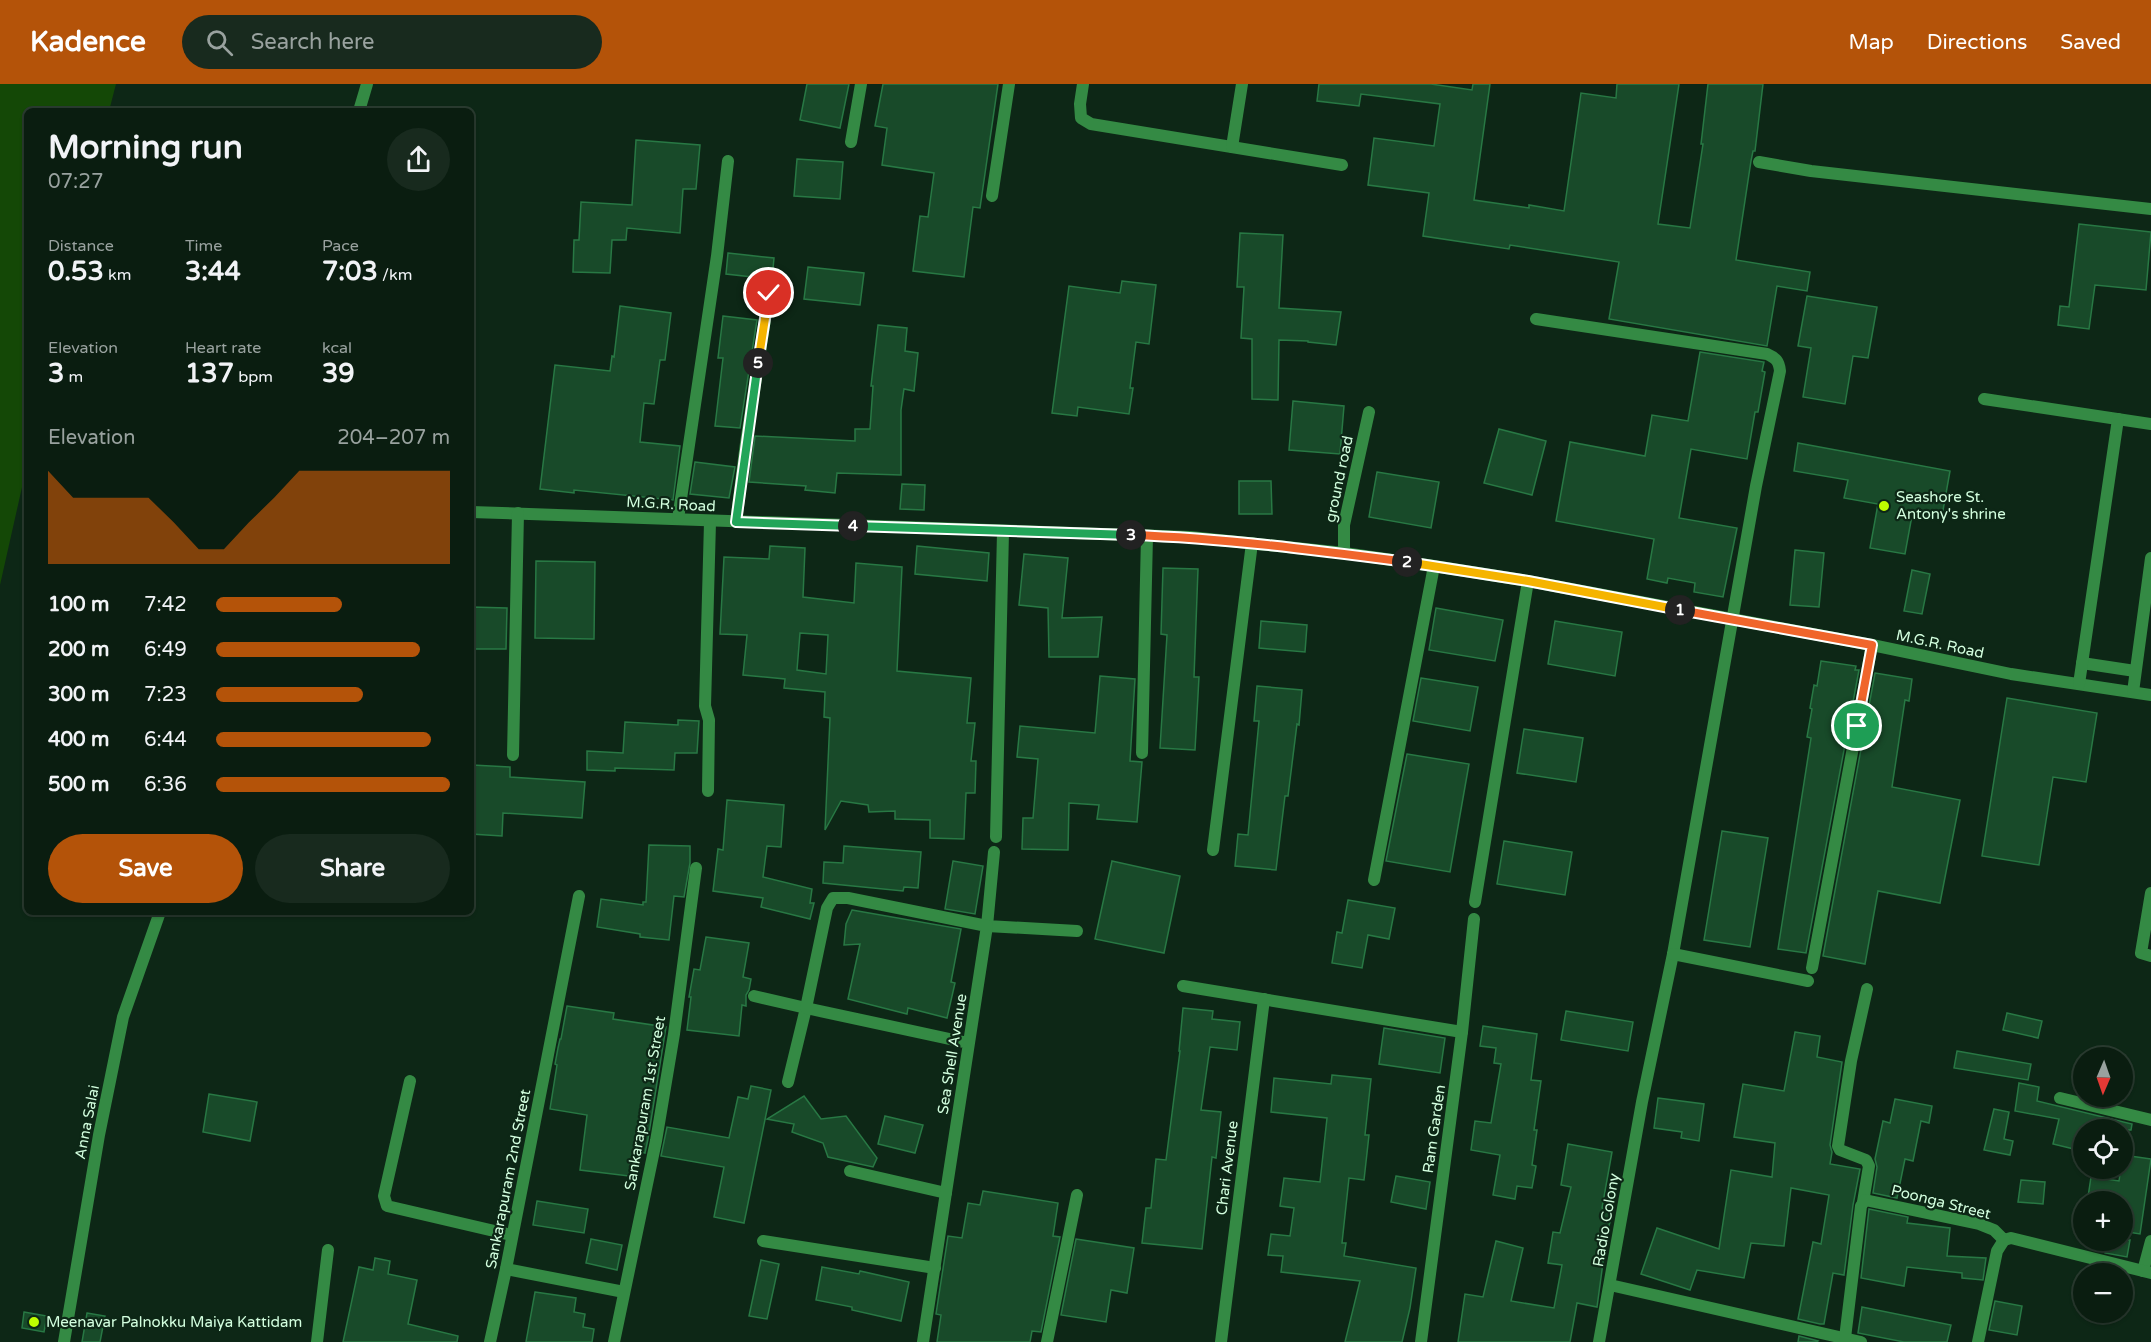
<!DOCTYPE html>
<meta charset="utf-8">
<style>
:root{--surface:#0a1d10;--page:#182a1e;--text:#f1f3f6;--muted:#99a29f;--line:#2a3b30;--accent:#b45309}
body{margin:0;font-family:"Varela Round",sans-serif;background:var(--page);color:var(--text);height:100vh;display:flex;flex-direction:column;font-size:22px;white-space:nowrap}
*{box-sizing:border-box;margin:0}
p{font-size:20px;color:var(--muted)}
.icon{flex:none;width:33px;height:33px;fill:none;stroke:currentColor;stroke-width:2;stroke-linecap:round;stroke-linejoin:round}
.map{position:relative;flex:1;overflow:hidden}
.details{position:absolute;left:24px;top:24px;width:450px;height:807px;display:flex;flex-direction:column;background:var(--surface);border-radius:9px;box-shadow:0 2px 4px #0004,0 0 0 2px var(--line)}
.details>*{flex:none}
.needle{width:39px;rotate:182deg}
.fabs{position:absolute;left:2073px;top:963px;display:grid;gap:12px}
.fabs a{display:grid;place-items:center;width:60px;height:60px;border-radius:50%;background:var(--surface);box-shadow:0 2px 4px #0004,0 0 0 2px var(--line);font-size:30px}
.pin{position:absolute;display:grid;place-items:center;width:51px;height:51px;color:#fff;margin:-26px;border:3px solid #fff;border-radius:50%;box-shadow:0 2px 6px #0007}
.km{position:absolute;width:30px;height:30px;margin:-15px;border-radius:50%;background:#222;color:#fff;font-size:16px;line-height:30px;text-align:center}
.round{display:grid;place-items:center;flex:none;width:63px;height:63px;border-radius:32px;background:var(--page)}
.summary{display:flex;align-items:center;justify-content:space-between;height:102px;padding:0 24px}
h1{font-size:33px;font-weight:800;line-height:45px}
.stats{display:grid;grid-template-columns:repeat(3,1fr);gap:9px;height:102px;padding:6px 24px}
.stats div{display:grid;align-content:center}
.stats b{font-size:26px;font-weight:800}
.stats small{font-size:16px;font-weight:400}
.stats p{font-size:16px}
.chart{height:168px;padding:12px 24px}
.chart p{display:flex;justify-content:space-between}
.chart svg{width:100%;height:108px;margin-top:6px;fill:var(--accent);opacity:.7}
.action{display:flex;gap:12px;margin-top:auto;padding:12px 24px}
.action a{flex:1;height:69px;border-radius:36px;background:var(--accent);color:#fff;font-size:24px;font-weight:800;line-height:69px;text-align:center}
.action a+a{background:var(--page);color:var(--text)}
ul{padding:0 24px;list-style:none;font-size:20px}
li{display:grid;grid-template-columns:96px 72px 1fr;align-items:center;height:45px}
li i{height:15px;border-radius:8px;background:var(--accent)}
header{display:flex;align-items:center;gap:36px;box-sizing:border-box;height:84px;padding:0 30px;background:var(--accent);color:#fff}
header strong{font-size:28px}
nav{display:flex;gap:33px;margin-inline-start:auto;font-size:21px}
.search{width:420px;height:54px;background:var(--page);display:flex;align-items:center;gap:15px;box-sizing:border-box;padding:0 21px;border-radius:33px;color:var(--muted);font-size:22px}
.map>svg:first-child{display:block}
</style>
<header>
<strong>Kadence</strong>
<div class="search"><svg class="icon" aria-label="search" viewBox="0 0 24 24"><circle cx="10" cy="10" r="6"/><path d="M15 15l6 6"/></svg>Search here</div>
<nav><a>Map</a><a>Directions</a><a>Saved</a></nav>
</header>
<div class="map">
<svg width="2151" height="1258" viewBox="0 0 2151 1258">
<rect width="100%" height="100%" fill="#0d2716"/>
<polygon fill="#144806" points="0,0 116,0 109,27 27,27 27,381 0,501"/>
<g fill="#184a29" stroke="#287844" stroke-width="1.5" fill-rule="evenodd">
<polygon points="807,0 849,0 840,44 800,36"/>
<polygon points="883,0 998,0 980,124 973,123 964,193 913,187 920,132 928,133 934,89 882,81 887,44 875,42"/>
<polygon points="1319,0 1431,0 1472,6 1473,0 1490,0 1474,116 1529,124 1529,121 1564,127 1581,9 1616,14 1617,0 1679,0 1658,140 1690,144 1703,60 1701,60 1708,0 1763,0 1755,67 1753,67 1751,77 1736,176 1810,188 1807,207 1777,202 1767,262 1609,235 1619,178 1510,161 1509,165 1423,152 1429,109 1368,101 1374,54 1434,62 1440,20 1361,10 1359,22 1317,17"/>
<polygon points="636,56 700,61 696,105 683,105 680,149 627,144 626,156 612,156 610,189 573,188 574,156 579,156 581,118 632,121"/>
<polygon points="797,75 843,78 840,115 794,112"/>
<polygon points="2079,140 2151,148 2146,206 2095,201 2089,245 2058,241 2060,222 2069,223"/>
<polygon points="1240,149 1283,151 1279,224 1341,228 1336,261 1308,258 1308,257 1279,256 1278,316 1252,315 1252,255 1241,254 1244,203 1237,203"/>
<polygon points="728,169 774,174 772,195 726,190"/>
<polygon points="808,183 864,189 860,221 804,215"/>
<polygon points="1122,197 1156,201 1149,260 1136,258 1130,304 1133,304 1129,330 1078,323 1077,332 1052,329 1069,202 1120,209"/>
<polygon points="1807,212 1877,223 1868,274 1853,272 1845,320 1803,313 1811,264 1798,262"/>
<polygon points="620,222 671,229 665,276 660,276 654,320 644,319 640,358 680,362 673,416 574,406 574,409 540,405 555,281 610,287 612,272 614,273"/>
<polygon points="723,232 757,236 740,344 715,342 723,274 718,274"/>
<polygon points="878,241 907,244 905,267 918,269 914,307 904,305 901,326 901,391 837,389 835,409 805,406 806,402 749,398 755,352 855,357 855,345 870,345 873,302 871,302"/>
<polygon points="1700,268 1764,278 1762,287 1765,288 1758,328 1755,328 1747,375 1691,365 1679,434 1737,444 1723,513 1694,508 1695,499 1668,494 1667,499 1647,495 1654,455 1556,437 1570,358 1645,372 1652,331 1688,337"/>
<polygon points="1293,317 1344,322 1340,370 1289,366"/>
<polygon points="1499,345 1546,357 1532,411 1484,399"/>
<polygon points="1798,359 1950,387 1942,432 1913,426 1905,470 1870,464 1878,420 1844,414 1848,396 1794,387"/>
<polygon points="695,378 735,383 729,414 690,410"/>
<polygon points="1377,388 1439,398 1431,444 1369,433"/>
<polygon points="1239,397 1271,397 1272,430 1239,430"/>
<polygon points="902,400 925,401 924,426 900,425"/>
<path d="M770 462 805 464 803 513 854 519 856 479 902 483 897 587 971 594 967 639H975L971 677H976L975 709H966L964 755 930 754V736L895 735V727L869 728 868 721 841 717 825 746 830 634 824 633 825 608 784 604 785 595 743 591 747 551 720 550 724 473 769 475ZM800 549 828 551 826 590 797 586Z"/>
<polygon points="917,462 989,469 987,497 915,490"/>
<polygon points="1795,466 1824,469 1819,523 1790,521"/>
<polygon points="1024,470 1068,474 1062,534 1102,533 1098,573 1049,573 1048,524 1019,521"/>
<polygon points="536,477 595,478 594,555 535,554"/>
<polygon points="1163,484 1198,485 1194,593 1199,593 1195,666 1160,664 1167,551 1161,550"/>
<polygon points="1912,486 1930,490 1922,530 1904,527"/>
<polygon points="471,523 507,524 506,565 471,565"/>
<polygon points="1436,524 1503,536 1495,577 1429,566"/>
<polygon points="1261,537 1307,541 1305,568 1259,564"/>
<polygon points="1555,537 1622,548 1615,592 1548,580"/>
<polygon points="1821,577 1856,582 1855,586 1859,586 1806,869 1778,865 1811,654 1807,653 1812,625 1810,624 1814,601 1817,602"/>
<polygon points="1875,589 1912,595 1909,617 1905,616 1892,703 1960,716 1940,819 1878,807 1865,880 1823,872"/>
<polygon points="1100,592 1135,595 1130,677 1142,678 1137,738 1097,735 1099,721 1069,719 1068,766 1022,765 1023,734 1033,734 1038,675 1017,673 1020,642 1095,649"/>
<polygon points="1421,594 1478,603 1470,647 1413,637"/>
<polygon points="1257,602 1302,606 1299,641 1297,640 1288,712 1285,712 1276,786 1235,782 1238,750 1248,751 1259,637 1254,637"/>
<polygon points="2007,614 2097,629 2086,698 2053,693 2039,781 1982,772"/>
<polygon points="678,636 699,637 697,669 675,669 674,686 615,684 615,687 587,686 587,667 623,669 625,638 678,641"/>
<polygon points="1524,645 1583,654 1576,698 1517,689"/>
<polygon points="1407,670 1469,680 1450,788 1386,777"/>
<polygon points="472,681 510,683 510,693 585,698 582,734 503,729 502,752 471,750"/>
<polygon points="727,716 784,721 781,763 767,762 763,793 812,805 810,819 814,819 810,835 761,823 763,814 713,807 718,765 723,766"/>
<polygon points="1722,747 1768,754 1750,863 1704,856"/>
<polygon points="1504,757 1572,768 1565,811 1497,800"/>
<polygon points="649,761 690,762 690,779 684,813 674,812 669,856 640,853 640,850 597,843 601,815 643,821 643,818 646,818"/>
<polygon points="844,762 921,768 918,804 904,803 903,807 823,799 824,778 843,779"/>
<polygon points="953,777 983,782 975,830 945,825"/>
<polygon points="1112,777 1180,792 1164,869 1095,855"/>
<polygon points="1348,816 1395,824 1389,855 1368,851 1362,884 1332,879 1337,848 1342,849"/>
<polygon points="852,826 961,845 951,898 955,899 947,934 908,924 907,930 848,915 860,860 844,861 846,840"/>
<polygon points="706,853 749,859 743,893 751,895 749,906 746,911 746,922 742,921 739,952 687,946 691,913 689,913 694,885 700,886"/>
<polygon points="567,922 614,929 613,935 666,943 648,1055 645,1069 641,1068 637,1093 580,1086 587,1031 550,1025 557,981 555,980 558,964 560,955 561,955"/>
<polygon points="1183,924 1213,927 1212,935 1240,938 1237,966 1210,963 1201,1026 1221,1028 1216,1074 1212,1073 1202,1165 1142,1159 1146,1124 1151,1124 1156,1075 1166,1076 1180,967 1179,967"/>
<polygon points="1566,927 1633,938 1628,967 1561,956"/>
<polygon points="2007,929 2042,937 2038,954 2003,946"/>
<polygon points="1483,942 1537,950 1531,996 1541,997 1534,1046 1537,1046 1532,1081 1536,1082 1532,1104 1517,1102 1515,1115 1493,1111 1500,1071 1471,1066 1475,1037 1491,1039 1501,980 1494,979 1496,964 1480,962"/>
<polygon points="1384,944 1445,954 1440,989 1379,980"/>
<polygon points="1795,948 1820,952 1817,973 1842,978 1830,1061 1832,1068 1830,1080 1860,1085 1853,1121 1844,1191 1833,1189 1824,1240 1820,1240 1798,1235 1813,1158 1821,1160 1829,1111 1791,1104 1784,1162 1751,1159 1744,1194 1697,1186 1690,1206 1641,1190 1657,1144 1719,1165 1731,1086 1772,1093 1775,1059 1734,1053 1743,1000 1784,1007"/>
<polygon points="1957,967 2031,980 2028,996 1954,984"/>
<polygon points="1332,991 1371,995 1365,1051 1369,1051 1364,1096 1349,1094 1342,1159 1346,1159 1344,1172 1416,1184 1410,1224 1402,1258 1345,1258 1360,1197 1281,1188 1283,1172 1268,1171 1271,1150 1290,1152 1294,1124 1280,1122 1284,1094 1320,1098 1327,1034 1271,1028 1274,994 1331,1000"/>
<polygon points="2019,999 2039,1003 2037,1017 2132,1040 2131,1046 2079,1046 2074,1065 2053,1060 2059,1035 2015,1027"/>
<polygon points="751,1002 771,1006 744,1139 714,1133 724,1083 661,1072 667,1043 729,1054 738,1013 748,1015"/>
<polygon points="209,1010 257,1018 250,1057 203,1048"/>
<polygon points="804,1012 821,1035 846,1032 877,1074 873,1083 828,1073 823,1059 792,1048 794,1040 767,1035"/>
<polygon points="1658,1014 1704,1020 1699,1057 1681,1054 1682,1048 1654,1044"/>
<polygon points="1895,1015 1932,1022 1929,1039 1921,1037 1913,1077 1905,1075 1897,1114 1873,1109 1877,1083 1875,1075 1883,1037 1890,1039"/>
<polygon points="1994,1025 2009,1028 2004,1055 2013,1057 2010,1071 1984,1066"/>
<polygon points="885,1032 923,1041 915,1069 878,1060"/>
<polygon points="1568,1060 1612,1068 1602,1124 1613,1127 1607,1149 1597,1223 1577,1219 1570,1258 1458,1258 1465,1210 1483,1213 1496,1157 1523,1164 1511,1217 1554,1224 1562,1181 1548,1179 1553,1148 1560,1149 1571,1103 1561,1101"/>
<polygon points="2123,1071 2151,1075 2140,1150 2122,1147 2122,1118 2088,1113 2091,1093 2119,1097"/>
<polygon points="1396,1092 1430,1098 1426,1125 1391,1118"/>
<polygon points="2021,1096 2045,1098 2043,1120 2018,1118"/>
<polygon points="983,1107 1058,1119 1053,1152 1060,1153 1041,1248 1032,1247 1030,1258 937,1258 941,1231 936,1230 948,1152 962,1154 968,1119 980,1121"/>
<polygon points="537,1117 588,1125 584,1149 533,1141"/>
<polygon points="1869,1125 1908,1133 1907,1139 1950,1144 1947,1172 1986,1174 1983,1196 1962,1194 1962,1189 1907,1183 1904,1202 1861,1194"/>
<polygon points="591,1155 622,1161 617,1186 586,1179"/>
<polygon points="1076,1155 1134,1164 1127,1209 1111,1206 1106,1238 1061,1231"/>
<polygon points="2107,1156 2130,1156 2127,1173 2105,1169"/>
<polygon points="375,1174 390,1177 388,1190 417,1196 408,1240 458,1252 457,1258 343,1258 359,1183 373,1186"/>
<polygon points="761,1176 779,1180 767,1235 749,1232"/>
<polygon points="822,1183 859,1190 860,1187 909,1198 901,1237 852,1226 852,1223 816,1216"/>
<polygon points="535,1208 576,1214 574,1228 585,1230 583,1243 594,1245 592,1258 526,1258"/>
<polygon points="1995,1217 2022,1222 2017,1251 1989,1246"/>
<polygon points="1862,1223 1951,1241 1947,1258 1904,1258 1858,1249"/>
<polygon points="24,1228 47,1232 44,1248 22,1244"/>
<polygon points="87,1229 105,1232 100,1258 82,1258"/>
<polygon points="1799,1252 1818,1257 1817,1258 1798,1258"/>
</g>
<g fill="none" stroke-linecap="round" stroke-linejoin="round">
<g stroke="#348a44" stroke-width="12">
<polyline points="1083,0 1080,20 1081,34 1091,40 1342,81"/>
<polyline points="359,27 367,0"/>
<polyline points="851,58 861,0"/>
<polyline points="1232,63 1242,0"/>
<polyline points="1759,78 1811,87 2151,125"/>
<polyline points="992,112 1009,0"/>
<path d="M1536 235 1767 270C1776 274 1779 277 1780 287L1756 402 1673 870 1642 1018 1599 1258"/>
<polyline points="1984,315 2151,340"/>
<polyline points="471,428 1190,453 1344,469 1434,482 1528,497 1872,561 2011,590 2151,611"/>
<polyline points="678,435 717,172 728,77"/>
<polyline points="736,438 746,359 769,209"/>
<polyline points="1344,469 1344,441 1369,328"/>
<polyline points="2082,579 2135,587"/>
<polyline points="2079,600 2118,335"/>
<polyline points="2133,608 2151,474"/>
<polyline points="1142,669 1147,452"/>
<polyline points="513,671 518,429"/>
<polyline points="708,707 709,636 705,622 710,438"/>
<polyline points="996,753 1003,448"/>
<polyline points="1213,766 1252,459"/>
<polyline points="994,768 987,842 1077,847"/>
<polyline points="1374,796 1434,482"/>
<polyline points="2151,809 2141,869 2151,872"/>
<polyline points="1475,818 1528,497"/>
<polyline points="1673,870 1808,897"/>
<polyline points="1812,884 1872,561"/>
<polyline points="1183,902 1462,948"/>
<polyline points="754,912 806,924 788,998"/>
<polyline points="410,997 384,1112 387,1122 511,1151"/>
<polyline points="2060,1014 2151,1036"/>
<polyline points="850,1087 946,1109"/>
<polyline points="1863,1118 1869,1082 1866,1076 1840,1066 1838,1062 1851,977 1867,905"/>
<polyline points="763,1157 935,1184"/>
<polyline points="506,1185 624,1208"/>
<polyline points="2143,1187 2151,1157"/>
<polyline points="1610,1201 1861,1258"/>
<polyline points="1845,1254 1861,1122 1865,1116 1979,1140 1994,1146 2004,1156 2011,1154 2151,1189"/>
<polyline points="64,1258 99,1051 123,933 160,828"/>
<polyline points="317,1258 328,1166"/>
<polyline points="490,1258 506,1185 579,812"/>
<polyline points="614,1258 656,1057 674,950 696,784"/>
<polyline points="923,1258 987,842 848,814 833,814 827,824 806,924 968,959"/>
<polyline points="1047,1258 1077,1111"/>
<polyline points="1221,1258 1264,915"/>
<polyline points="1421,1258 1462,948 1474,835"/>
<polyline points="1978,1258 1997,1167 2004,1156"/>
</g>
</g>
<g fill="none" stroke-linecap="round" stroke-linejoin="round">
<g stroke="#fff" stroke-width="12">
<polyline id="split-1" points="1680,526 1872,561 1857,642"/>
</g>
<g stroke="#fff" stroke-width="12">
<polyline id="split-2" points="1407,478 1528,497 1680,526"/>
</g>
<g stroke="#fff" stroke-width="12">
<path id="split-3" d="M1131 451C1223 454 1315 466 1407 478"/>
</g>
<g stroke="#fff" stroke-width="12">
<polyline id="split-4" points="853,442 1131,451"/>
</g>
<g stroke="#fff" stroke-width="12">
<polyline id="split-5" points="758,279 736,438 853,442"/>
</g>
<g stroke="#fff" stroke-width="12">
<polyline id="split-6" points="758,279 769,209"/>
</g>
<use href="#split-1" stroke="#f0652b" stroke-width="8"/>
<use href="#split-2" stroke="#f5b400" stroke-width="8"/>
<use href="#split-3" stroke="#f0652b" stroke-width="8"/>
<use href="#split-4" stroke="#22a559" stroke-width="8"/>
<use href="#split-5" stroke="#22a559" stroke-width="8"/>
<use href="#split-6" stroke="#f5b400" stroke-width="8"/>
</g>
<g fill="#bffe00" stroke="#0d2716" stroke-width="2">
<circle cx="1884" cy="422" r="6"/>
<circle cx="34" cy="1238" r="6"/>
</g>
<g text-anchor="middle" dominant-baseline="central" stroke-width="4.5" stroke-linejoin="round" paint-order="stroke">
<g font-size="15" fill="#d3ffdf" stroke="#0d2716">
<text transform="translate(1339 395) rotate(-78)">ground road</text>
<text transform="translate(671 420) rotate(3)">M.G.R. Road</text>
<text transform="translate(1940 560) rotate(12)">M.G.R. Road</text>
<text transform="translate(952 970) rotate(-81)">Sea Shell Avenue</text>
<text transform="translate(645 1019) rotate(-80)">Sankarapuram 1st Street</text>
<text transform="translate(87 1038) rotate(-79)">Anna Salai</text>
<text transform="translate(1434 1045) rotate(-82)">Ram Garden</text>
<text transform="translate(1227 1084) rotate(-83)">Chari Avenue</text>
<text transform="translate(508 1095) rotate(-79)">Sankarapuram 2nd Street</text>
<text transform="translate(1941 1118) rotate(14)">Poonga Street</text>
<text transform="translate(1606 1136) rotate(-80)">Radio Colony</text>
</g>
<g font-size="15" fill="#d3ffdf" stroke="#0d2716" text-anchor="start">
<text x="1896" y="413">Seashore St.<tspan x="1896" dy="17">Antony's shrine</tspan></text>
<text x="46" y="1238">Meenavar Palnokku Maiya Kattidam</text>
</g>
</g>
</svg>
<div class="fabs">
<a><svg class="needle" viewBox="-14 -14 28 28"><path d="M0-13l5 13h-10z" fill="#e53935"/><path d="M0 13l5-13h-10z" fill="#99a29f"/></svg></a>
<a><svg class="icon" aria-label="locate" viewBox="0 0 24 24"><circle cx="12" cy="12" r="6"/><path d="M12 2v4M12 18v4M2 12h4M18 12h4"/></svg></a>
<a>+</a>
<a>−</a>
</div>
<div class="pin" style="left:1857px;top:642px;background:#1e9e55"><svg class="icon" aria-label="arrive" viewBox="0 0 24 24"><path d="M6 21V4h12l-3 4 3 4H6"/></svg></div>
<div class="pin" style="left:769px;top:209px;background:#d93025"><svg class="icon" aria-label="check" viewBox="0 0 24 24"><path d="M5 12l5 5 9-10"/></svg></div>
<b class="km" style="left:1680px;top:526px">1</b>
<b class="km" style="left:1407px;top:478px">2</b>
<b class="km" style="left:1131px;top:451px">3</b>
<b class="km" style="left:853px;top:442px">4</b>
<b class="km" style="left:758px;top:279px">5</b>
<section class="details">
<div class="summary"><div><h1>Morning run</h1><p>07:27</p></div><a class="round"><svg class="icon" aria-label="share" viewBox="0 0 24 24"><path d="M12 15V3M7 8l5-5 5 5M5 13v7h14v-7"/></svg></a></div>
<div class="stats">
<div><p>Distance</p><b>0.53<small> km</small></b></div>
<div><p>Time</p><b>3:44</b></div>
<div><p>Pace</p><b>7:03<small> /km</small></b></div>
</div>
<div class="stats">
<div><p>Elevation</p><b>3<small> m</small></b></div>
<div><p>Heart rate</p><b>137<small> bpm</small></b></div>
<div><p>kcal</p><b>39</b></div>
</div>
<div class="chart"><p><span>Elevation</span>204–207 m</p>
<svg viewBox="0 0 160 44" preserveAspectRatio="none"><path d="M0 44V6L10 17L20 17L30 17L40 17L50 27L60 38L70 38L80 27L90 17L100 6L110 6L120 6L130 6L140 6L150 6L160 6V44z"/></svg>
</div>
<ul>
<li><b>100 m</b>7:42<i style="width:54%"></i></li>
<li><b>200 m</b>6:49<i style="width:87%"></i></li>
<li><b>300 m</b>7:23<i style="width:63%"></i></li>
<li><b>400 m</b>6:44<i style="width:92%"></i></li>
<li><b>500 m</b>6:36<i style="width:100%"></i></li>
</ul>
<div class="action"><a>Save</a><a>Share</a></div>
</section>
</div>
